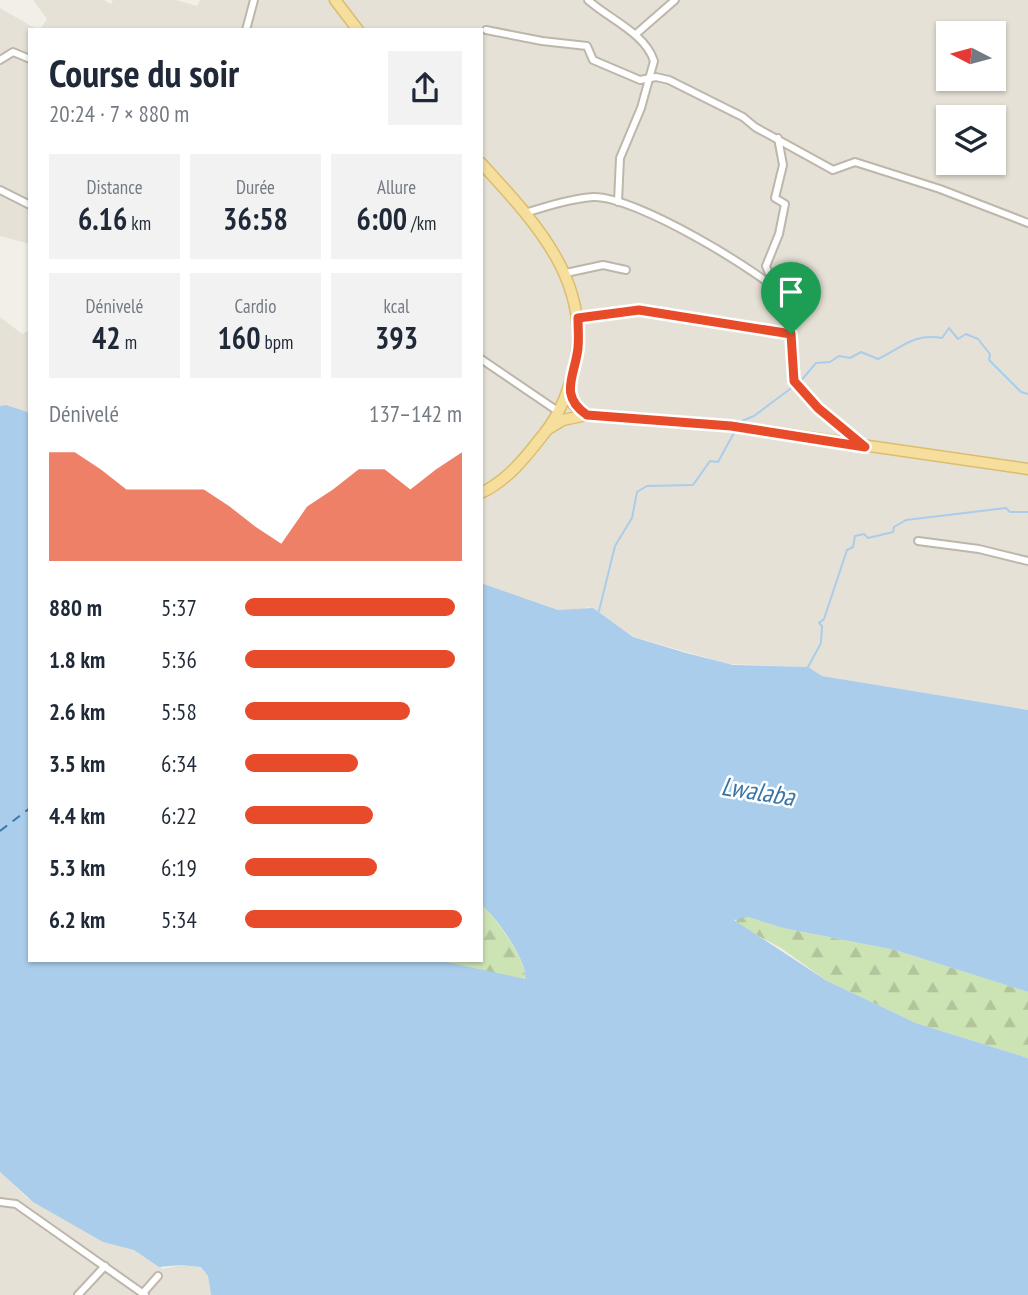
<!DOCTYPE html>
<html lang="fr">
<meta charset="utf-8">
<style>
:root{--surface:#fff;--page:#f2f2f3;--text:#1f2937;--muted:#747a83;--accent:#e84b29}
body{margin:0;font-family:"PT Sans Narrow",sans-serif;background:var(--page);color:var(--text);height:100vh;display:flex;flex-direction:column;font-size:26px;white-space:nowrap}
*{box-sizing:border-box;margin:0}
p{font-size:23px;color:var(--muted)}
.icon{flex:none;width:38px;height:38px;fill:none;stroke:currentColor;stroke-width:2;stroke-linecap:round;stroke-linejoin:round}
.map{position:relative;flex:1;overflow:hidden}
.drawer{position:absolute;left:28px;top:28px;width:455px;height:934px;display:flex;flex-direction:column;background:var(--surface);border-radius:0px;box-shadow:0 2px 5px #0004}
.drawer>*{flex:none}
.needle{width:46px;rotate:276deg}
.controls{position:absolute;left:936px;top:21px;display:grid;gap:14px}
.controls a{display:grid;place-items:center;width:70px;height:70px;border-radius:0px;background:var(--surface);box-shadow:0 2px 5px #0004;font-size:35px}
.pin{position:absolute;display:grid;place-items:center;width:60px;height:60px;color:#fff;margin:-72px -30px;border-radius:50% 50% 50% 0;rotate:-45deg;box-shadow:0 0 7px #0007}
.pin .icon{rotate:45deg}
.round{display:grid;place-items:center;flex:none;width:74px;height:74px;border-radius:0px;background:var(--page)}
.overview{display:flex;align-items:center;justify-content:space-between;height:119px;padding:0 21px}
h1{font-size:38px;font-weight:800;line-height:52px}
.figures{display:grid;grid-template-columns:repeat(3,1fr);gap:10px;height:119px;padding:7px 21px}
.figures div{display:grid;align-content:center;border-radius:0px;background:var(--page);text-align:center}
.figures b{font-size:30px;font-weight:800}
.figures small{font-size:19px;font-weight:400}
.figures p{font-size:19px}
.chart{height:196px;padding:14px 21px}
.chart p{display:flex;justify-content:space-between}
.chart svg{width:100%;height:126px;margin-top:7px;fill:var(--accent);opacity:.7}
ul{padding:0 21px;list-style:none;font-size:23px}
li{display:grid;grid-template-columns:112px 84px 1fr;align-items:center;height:52px}
li i{height:18px;border-radius:9px;background:var(--accent)}
.map>svg:first-child{display:block}
</style>
<div class="map">
<svg width="1028" height="1295" viewBox="0 0 1028 1295">
<defs>
<pattern id="forest-firs" width="22" height="20" patternUnits="userSpaceOnUse" patternTransform="scale(1.75)"><rect width="22" height="20" fill="#cce3b4"/><path d="M5 1l3.5 6h-7zM16 11l3.5 6h-7z" fill="#b1c49b"/></pattern>
</defs>
<rect width="100%" height="100%" fill="#f2efe8"/>
<g fill="#e6e1d6" fill-rule="evenodd">
<path d="M33 0H104L111 4 113 0H176L197 6 200 0H1028V710L822 676 807 667 728 664 634 637 589 607 573 612 558 610 481 583V30H40L47 19ZM948 33H994V79H948ZM948 117H994V163H948Z"/>
<polygon points="0,8 38,30 30,30 30,244 0,236"/>
<polygon points="0,317 22,334 30,330 30,413 0,406"/>
<polygon points="0,1172 27,1198 103,1242 134,1250 163,1269 180,1265 201,1267 208,1276 211,1295 0,1295"/>
</g>
<g fill="url(#forest-firs)">
<path d="M481 905C494 914 531 967 524 980L442 961H481Z"/>
<polygon points="737,917 748,917 783,928 895,950 1028,992 1028,1058 916,1023 827,981 781,948 736,924"/>
</g>
<path fill="#a9cdea" d="M6 405 30 413V961H442L525 979C529 964 495 914 481 905V583L558 610 593 608 633 637 686 653 733 665 808 667 822 676 1028 710V992L895 950 783 928 748 917 734 920 827 981 916 1023 1028 1058V1295H211L208 1276 201 1267 180 1265 159 1267 134 1250 103 1242 33 1202 0 1172V406Z"/>
<g fill="none" stroke-linecap="round" stroke-linejoin="round">
<g stroke="#a9cdea" stroke-width="2">
<path d="M799 383 816 363 830 362 839 356 850 358 861 352 878 359C902 348 913 333 942 338L949 328 958 339 966 334 978 339 990 354 989 360 1021 392 1028 394"/>
<polyline points="739,422 754,416 794,386"/>
<polyline points="599,611 615,546 632,518 637,492 647,486 693,485 710,461 718,462 735,431"/>
<polyline points="808,667 821,643 822,626 819,623 824,619 847,550 853,547 855,536 864,534 868,538 893,532 894,527 906,520 1006,508 1010,512 1028,512"/>
</g>
<polyline stroke="#3976a8" stroke-width="2" stroke-dasharray="9 7" stroke-linecap="butt" points="0,831 30,808"/>
<g stroke="#bdb7ab" stroke-width="10">
<g id="minor">
<path d="M588 0C609 19 645 33 654 61L641 108 620 158 618 202"/>
<polyline points="246,30 254,0"/>
<polyline points="486,30 542,41 587,46 593,60 640,80 656,77 669,80 743,117 755,127 833,170 855,162 940,189 1028,223"/>
<polyline points="636,34 675,0"/>
<polyline points="0,60 13,52 30,59"/>
<polyline points="0,190 30,205"/>
<path d="M525 213C548 206 570 199 593 197 634 195 764 273 791 302L794 381 818 408 862 445"/>
<polyline points="566,273 603,265 626,270"/>
<polyline points="773,284 766,266 779,234 785,204 775,198 783,165 778,138"/>
<polyline points="578,318 639,310 659,312 791,334"/>
<polyline points="481,359 559,412"/>
<polyline points="918,541 979,549 1028,561"/>
<polyline points="0,1202 16,1204 145,1295"/>
<polyline points="143,1293 158,1276"/>
<polyline points="78,1295 105,1266"/>
</g>
</g>
<g stroke="#dabd6e" stroke-width="13">
<g id="primary">
<polyline points="335,0 358,30"/>
<path d="M481 163C532 219 592 280 575 363 569 390 561 413 543 435 525 458 508 480 481 493"/>
<polyline points="569,390 574,405 587,415"/>
<polyline points="548,429 563,420 587,415 731,426 1028,469"/>
</g>
</g>
<use href="#minor" stroke="#fff" stroke-width="6"/>
<use href="#primary" stroke="#f6df9d" stroke-width="10"/>
</g>
<g fill="none" stroke-linecap="round" stroke-linejoin="round">
<g stroke="#fff" stroke-width="14">
<path id="route" d="M639 310 791 334 794 381 818 408 865 447 731 426 587 415C558 395 575 376 578 348 579 338 578 328 578 318Z"/>
</g>
<use href="#route" stroke="#e84b29" stroke-width="9"/>
</g>
<g text-anchor="middle" dominant-baseline="central" stroke-width="5" stroke-linejoin="round" paint-order="stroke">
<g font-size="26" font-style="italic" fill="#3976a8" stroke="#fff">
<text transform="translate(758 791) rotate(9)">Lwalaba</text>
</g>
</g>
</svg>
<div class="controls">
<a><svg class="needle" viewBox="-14 -14 28 28"><path d="M0-13l5 13h-10z" fill="#e53935"/><path d="M0 13l5-13h-10z" fill="#747a83"/></svg></a>
<a><svg class="icon" aria-label="layers" viewBox="0 0 24 24"><path d="M12 4l9 5-9 5-9-5zM3 14l9 5 9-5"/></svg></a>
</div>
<div class="pin" style="left:791px;top:334px;background:#1e9e55"><svg class="icon" aria-label="arrive" viewBox="0 0 24 24"><path d="M6 21V4h12l-3 4 3 4H6"/></svg></div>
<section class="drawer">
<div class="overview"><div><h1>Course du soir</h1><p>20:24 · 7 × 880 m</p></div><a class="round"><svg class="icon" aria-label="share" viewBox="0 0 24 24"><path d="M12 15V3M7 8l5-5 5 5M5 13v7h14v-7"/></svg></a></div>
<div class="figures">
<div><p>Distance</p><b>6.16<small> km</small></b></div>
<div><p>Durée</p><b>36:58</b></div>
<div><p>Allure</p><b>6:00<small> /km</small></b></div>
</div>
<div class="figures">
<div><p>Dénivelé</p><b>42<small> m</small></b></div>
<div><p>Cardio</p><b>160<small> bpm</small></b></div>
<div><p>kcal</p><b>393</b></div>
</div>
<div class="chart"><p><span>Dénivelé</span>137–142 m</p>
<svg viewBox="0 0 160 44" preserveAspectRatio="none"><path d="M0 44V6L10 6L20 12L30 19L40 19L50 19L60 19L70 25L80 32L90 38L100 25L110 19L120 12L130 12L140 19L150 12L160 6V44z"/></svg>
</div>
<ul>
<li><b>880 m</b>5:37<i style="width:97%"></i></li>
<li><b>1.8 km</b>5:36<i style="width:97%"></i></li>
<li><b>2.6 km</b>5:58<i style="width:76%"></i></li>
<li><b>3.5 km</b>6:34<i style="width:52%"></i></li>
<li><b>4.4 km</b>6:22<i style="width:59%"></i></li>
<li><b>5.3 km</b>6:19<i style="width:61%"></i></li>
<li><b>6.2 km</b>5:34<i style="width:100%"></i></li>
</ul>
</section>
</div>
